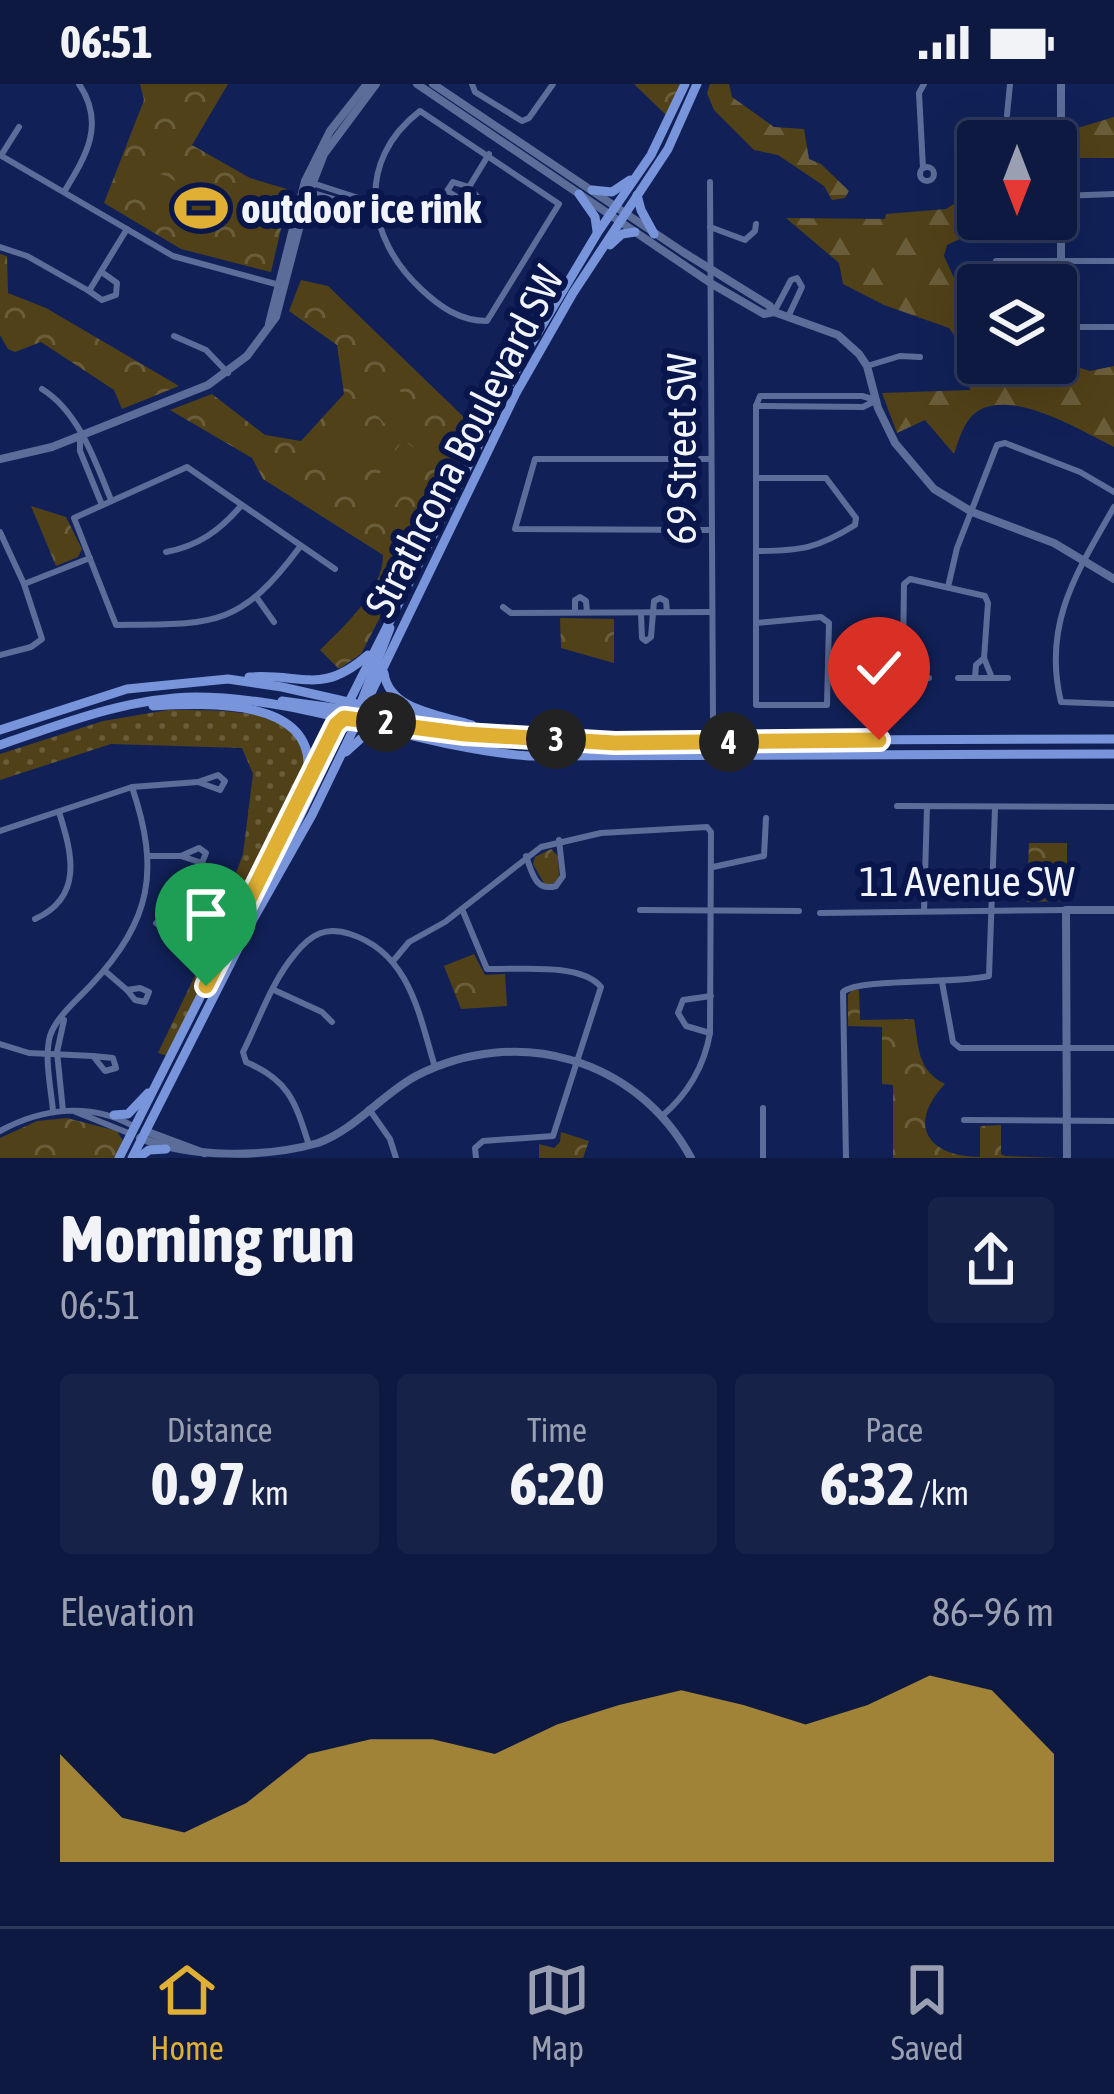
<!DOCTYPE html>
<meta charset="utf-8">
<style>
:root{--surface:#0d1941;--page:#162248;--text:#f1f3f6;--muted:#9aa0b1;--line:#2d385a;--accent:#dfb034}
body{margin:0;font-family:"Asap Condensed",sans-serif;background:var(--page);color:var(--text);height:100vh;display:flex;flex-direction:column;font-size:45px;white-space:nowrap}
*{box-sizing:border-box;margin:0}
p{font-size:39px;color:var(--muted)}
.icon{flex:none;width:66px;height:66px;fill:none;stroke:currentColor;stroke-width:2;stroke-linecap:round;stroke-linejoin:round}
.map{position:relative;height:1074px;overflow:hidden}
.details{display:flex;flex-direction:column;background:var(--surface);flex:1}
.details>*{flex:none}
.needle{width:78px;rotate:180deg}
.tools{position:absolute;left:957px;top:36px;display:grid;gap:24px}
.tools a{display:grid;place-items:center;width:120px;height:120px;border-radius:12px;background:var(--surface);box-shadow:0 12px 48px #0002,0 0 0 3px var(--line);font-size:60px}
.pin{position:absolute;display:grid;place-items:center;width:102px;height:102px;color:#fff;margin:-123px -51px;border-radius:50% 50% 50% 0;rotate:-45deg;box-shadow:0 0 12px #0007}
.pin .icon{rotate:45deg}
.km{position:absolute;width:60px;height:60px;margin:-30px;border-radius:50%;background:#222;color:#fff;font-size:33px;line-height:60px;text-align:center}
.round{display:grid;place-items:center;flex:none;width:126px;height:126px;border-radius:12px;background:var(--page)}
.overview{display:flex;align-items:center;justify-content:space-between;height:204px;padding:0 60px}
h1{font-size:66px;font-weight:700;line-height:90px}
.figures{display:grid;grid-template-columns:repeat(3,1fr);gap:18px;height:204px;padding:12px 60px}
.figures div{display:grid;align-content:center;border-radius:12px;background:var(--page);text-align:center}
.figures b{font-size:60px;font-weight:700}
.figures small{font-size:33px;font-weight:400}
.figures p{font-size:33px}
.chart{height:336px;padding:24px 60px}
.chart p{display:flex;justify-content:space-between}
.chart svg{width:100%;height:216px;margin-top:12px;fill:var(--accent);opacity:.7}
.status{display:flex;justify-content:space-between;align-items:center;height:84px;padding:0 60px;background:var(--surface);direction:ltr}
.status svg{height:33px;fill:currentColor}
.tabs{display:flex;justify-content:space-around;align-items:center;height:168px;border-top:3px solid var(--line);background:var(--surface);font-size:33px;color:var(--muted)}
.tabs a{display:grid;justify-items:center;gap:6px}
.tabs .on{color:var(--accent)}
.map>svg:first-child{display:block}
</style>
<div class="status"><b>06:51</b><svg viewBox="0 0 49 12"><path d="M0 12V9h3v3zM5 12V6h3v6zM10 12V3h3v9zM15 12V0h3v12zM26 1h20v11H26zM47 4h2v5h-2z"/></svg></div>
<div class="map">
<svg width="1114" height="1074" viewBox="0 0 1114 1074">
<defs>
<pattern id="grass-dots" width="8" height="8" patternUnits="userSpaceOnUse" patternTransform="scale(3)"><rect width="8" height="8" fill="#514118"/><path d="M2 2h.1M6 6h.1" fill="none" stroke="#6a5d3a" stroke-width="1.8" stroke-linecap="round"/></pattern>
<pattern id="forest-firs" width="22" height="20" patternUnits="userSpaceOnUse" patternTransform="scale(3)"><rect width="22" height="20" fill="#514118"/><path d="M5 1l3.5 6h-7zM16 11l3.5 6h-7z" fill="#6a5d3a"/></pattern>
<pattern id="park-crowns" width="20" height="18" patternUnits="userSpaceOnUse" patternTransform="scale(3)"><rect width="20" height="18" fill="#514118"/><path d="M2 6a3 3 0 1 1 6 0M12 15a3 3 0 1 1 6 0" fill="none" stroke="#6a5d3a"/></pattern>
</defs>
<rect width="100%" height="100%" fill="#112157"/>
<path fill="url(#grass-dots)" d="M168 626C200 626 282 623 299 654 303 662 304 674 307 683L168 972 158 969 210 860 243 770 253 690 242 664 111 660 0 696V670L103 637Z"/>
<g fill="url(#forest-firs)">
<polygon points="710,0 729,0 732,13 774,43 804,45 809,75 821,80 849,107 845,114 832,116 824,102 778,71 754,66 714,26 707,9"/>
<polygon points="1114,33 1114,74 1068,74 1068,47"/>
<path d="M969 98H978V135H1003L947 161 944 172 955 196 978 206V279H1056V251H1067L1070 281 1090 287 1114 282V363C1081 347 1001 297 970 334 962 344 958 358 954 370L925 336 897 349 882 309 970 306 959 258 949 244 884 221 843 200 839 179 786 134 885 135 886 130 946 125 968 111Z"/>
</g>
<g fill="url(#park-crowns)">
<polygon points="140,0 228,0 192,61 250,94 290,106 271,188 181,165 104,119 144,16"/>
<polygon points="634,0 681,0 668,33"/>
<polygon points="0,170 7,172 8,209 46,224 179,302 122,325 114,306 41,258 15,268 8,265 0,251"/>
<path d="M301 196 328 202 470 339 485 325 486 329 361 570 339 585 320 566C344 542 383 508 383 471L263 395 252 374 170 326 212 310 265 351 301 357 344 310 337 261 289 227Z"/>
<polygon points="31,422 66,433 82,465 78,473 56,482"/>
<polygon points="560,534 614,535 614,579 561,564"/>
<polygon points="1029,759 1067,759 1067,817 1027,818"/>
<polygon points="551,765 558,772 559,793 555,799 545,801 533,780 535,773"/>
<polygon points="474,870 485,891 505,890 507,922 461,925 444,882"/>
<path d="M852 906H859L860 936 914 935C919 964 917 986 945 1000 906 1041 928 1073 980 1073V1042L1001 1041V1070L1005 1072 1058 1074H893V1001L882 1000V943L848 942V911Z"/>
<polygon points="67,1034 117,1047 123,1057 115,1074 0,1074 0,1054 37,1037"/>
<polygon points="561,1048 589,1057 583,1074 539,1074 539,1060 554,1064 560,1058"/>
</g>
<g fill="#514118">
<polygon points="155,87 179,99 165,127 142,116"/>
<polygon points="188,106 223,123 217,140 179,125 178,118"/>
<polygon points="378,283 421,330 397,353 354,306"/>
<polygon points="346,324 370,349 373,365 352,400 311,371 311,365"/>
<polygon points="403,356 428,374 390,428 365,410"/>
</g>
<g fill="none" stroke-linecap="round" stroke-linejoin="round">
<g stroke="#5b6d98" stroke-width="6">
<polyline points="472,0 475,8 522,37 529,34 553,0"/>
<path d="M420 27 559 120 487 237C460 237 440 223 421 205 366 154 355 77 420 27Z"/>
<polyline points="1007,31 1010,0"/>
<polyline points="2,70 19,43"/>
<polyline points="0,71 173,172 283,202"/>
<circle cx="927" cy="90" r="7"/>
<polyline points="923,84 919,9 924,0"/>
<polyline points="309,98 374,119"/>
<polyline points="710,98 713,633"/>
<polyline points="469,103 480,116 476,124 447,107 453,98 469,103 489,70"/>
<path d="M64 108C86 72 106 40 79 0"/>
<polyline points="309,108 374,127"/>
<polyline points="1061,112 1114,110"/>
<polyline points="710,143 745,156 755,147 756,140"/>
<polyline points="0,163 27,172 89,207 127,145"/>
<polyline points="996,177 1114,177"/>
<polyline points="89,207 102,216 116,211 117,199 103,189"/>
<polyline points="774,228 791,196 797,194 802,203 788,233"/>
<polyline points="1061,243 1114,243"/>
<polyline points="174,252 206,266 228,289"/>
<polyline points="867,282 900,272 920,273"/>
<path d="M42 305C79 328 95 377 111 416"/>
<polyline points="756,322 756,539"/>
<polyline points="756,322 760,312 862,312 876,316"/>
<polyline points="756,322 863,323 873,318"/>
<polyline points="80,352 80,367 102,421"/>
<polyline points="708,375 535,375 515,445 710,446"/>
<path d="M757 394H826L856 434 855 441C818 464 801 467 758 467"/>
<path d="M1114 423C1077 488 1042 540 1061 618L1114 620"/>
<polyline points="0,448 24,500 42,555 31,563 0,571"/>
<path d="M299 464C239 545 211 540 116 541L74 434 187 383 335 485"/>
<path d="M166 468C198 462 219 447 240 423"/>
<polyline points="24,500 90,474"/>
<polyline points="948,503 957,464 997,361 1005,359 1080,388 1114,408"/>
<polyline points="257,514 274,538"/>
<polyline points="503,523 511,529 711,528"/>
<polyline points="575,528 575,516 580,513 586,517 587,528"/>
<polyline points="641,530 642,554 646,557 651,553 654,517 660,514 666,517 667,528"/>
<polygon points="821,533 829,539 827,621 756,621 756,539"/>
<polyline points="903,572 911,582 913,594"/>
<polyline points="881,594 929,594"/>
<polyline points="895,594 903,572 904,500 910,495 985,512 988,519 984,574 992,594"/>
<polyline points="958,594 1008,594"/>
<polyline points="975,594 976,581 984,574"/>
<polygon points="218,691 225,697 220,706 198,698"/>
<polyline points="897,722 1114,723"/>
<polyline points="0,747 132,703 198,698"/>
<polygon points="199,764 206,769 202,779 181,772"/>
<polyline points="149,772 181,772"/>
<path d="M526 772C532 788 535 808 556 802L563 792 559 756"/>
<polyline points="713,783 764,772 766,734"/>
<path d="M462 825 487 885C517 886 581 878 601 903L553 1052 483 1057 475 1064 476 1074"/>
<polyline points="640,826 799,827"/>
<polyline points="924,827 927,723"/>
<polyline points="820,829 1066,826"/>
<path d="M35 835C84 813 72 769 59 728"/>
<polygon points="175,838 179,845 173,852 156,839"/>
<path d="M394 876 409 858 445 838 541 763 601 749 707 743 711 748 710 949C704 983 688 1010 662 1032"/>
<polyline points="105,887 127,906"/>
<polyline points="942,898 953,958 960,964 1114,964"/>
<polygon points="140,904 149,908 145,918 135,916 127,906"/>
<polyline points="274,906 322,928 332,938"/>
<polyline points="710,949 686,942 678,929 683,916 711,912"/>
<polyline points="0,960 29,969 93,972"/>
<polygon points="93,972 113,974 116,984 105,987"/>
<polyline points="763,1024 763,1074"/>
<polyline points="369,1025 390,1055 396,1074"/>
<path d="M53 1027C51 1004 44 974 50 952 56 933 78 915 91 901 152 836 160 786 132 703"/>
<polyline points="63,1027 57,968 64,936"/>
<polyline points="76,1028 131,1050"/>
<polyline points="964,1036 1114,1037"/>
<path d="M0 1047C42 1024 91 1018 133 1042"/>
<path d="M309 1061C295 1018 290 997 246 978L243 968C259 936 272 897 295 870 311 850 326 842 350 850 410 869 419 931 435 983"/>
<path d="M846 1074 843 908C857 894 959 900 989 892L995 724"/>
</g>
<g stroke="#5b6d98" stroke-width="8">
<polyline points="417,0 712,200 764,230 774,228 838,251 859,270 867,282 878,324 895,359 934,405 972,428 1054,459 1114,495"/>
<polyline points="433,0 683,168 770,222 774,228"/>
<polyline points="269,240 305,97 330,47 367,0"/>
<polyline points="1061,243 1061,0"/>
<polyline points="0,375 52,363 208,301 247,272 276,233 307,114 324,70 376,0"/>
<polyline points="145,1047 204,1069"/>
<path d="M140 1054C191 1074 265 1074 318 1059 356 1045 381 1011 416 992 517 940 637 974 691 1074"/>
<polyline points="1067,1074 1066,826 1114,826"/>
</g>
<g stroke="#7894da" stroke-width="9">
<polyline points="592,106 612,108 630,96"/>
<polyline points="579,110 595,133 597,147"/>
<polyline points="637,111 641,126 654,150"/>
<polyline points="610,161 622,150 635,148"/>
<path d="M384 589C389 627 442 631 472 641"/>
<path d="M249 593C303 589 321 612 368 571"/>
<polyline points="282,617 349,626"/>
<path d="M153 622C205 619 321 613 307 693"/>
<polyline points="359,624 390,544"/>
<polyline points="357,634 458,649"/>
<polyline points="0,646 127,605 228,595 282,603 467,645 577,657 1114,655"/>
<path d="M0 661C64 639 127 614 195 613 309 613 417 664 529 672L1114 670"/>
<polyline points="346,668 366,650 376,647"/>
<polyline points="275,784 346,637"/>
<polyline points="114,1031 128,1030 148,1009"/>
<polyline points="119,1074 521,277 598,148 651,71 685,0"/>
<polyline points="132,1074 251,839 312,731 516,309 573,209 668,65 697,0"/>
<polyline points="138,1074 149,1066 166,1065"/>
</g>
</g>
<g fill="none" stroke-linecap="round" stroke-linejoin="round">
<g stroke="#fff" stroke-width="24">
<polyline id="route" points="206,902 336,641 344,634 465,650 615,659 879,656"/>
</g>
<use href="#route" stroke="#dfb034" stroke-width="15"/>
</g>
<defs>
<g id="stadium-bare" transform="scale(4.14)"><path d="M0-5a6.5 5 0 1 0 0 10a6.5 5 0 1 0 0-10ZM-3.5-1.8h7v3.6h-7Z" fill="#dfb034" stroke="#08164c" stroke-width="2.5" paint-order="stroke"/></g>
</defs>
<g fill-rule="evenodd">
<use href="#stadium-bare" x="201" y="124"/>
</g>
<g text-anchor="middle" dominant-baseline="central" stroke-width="12" stroke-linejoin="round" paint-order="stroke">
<g font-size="42" font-weight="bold" fill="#f1f4fb" stroke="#08164c" text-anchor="start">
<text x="241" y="124">outdoor ice rink</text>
</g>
<g font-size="42" fill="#f1f4fb" stroke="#08164c">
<text transform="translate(464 357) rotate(-63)">Strathcona Boulevard SW</text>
<text transform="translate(681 365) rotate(-90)">69 Street SW</text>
<text x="967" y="797">11 Avenue SW</text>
</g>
</g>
</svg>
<div class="tools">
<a><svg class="needle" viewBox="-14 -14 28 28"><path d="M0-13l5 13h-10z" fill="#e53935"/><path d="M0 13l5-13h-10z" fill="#9aa0b1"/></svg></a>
<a><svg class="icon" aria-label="layers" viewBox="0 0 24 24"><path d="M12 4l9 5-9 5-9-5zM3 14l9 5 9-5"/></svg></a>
</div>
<div class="pin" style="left:206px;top:902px;background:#1e9e55"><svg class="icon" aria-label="arrive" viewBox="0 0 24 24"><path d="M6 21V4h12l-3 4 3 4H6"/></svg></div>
<div class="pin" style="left:879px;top:656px;background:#d93025"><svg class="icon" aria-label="check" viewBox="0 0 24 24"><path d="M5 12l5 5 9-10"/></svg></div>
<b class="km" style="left:386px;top:638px">2</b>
<b class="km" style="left:556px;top:655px">3</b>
<b class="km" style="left:729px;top:658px">4</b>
</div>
<section class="details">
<div class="overview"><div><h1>Morning run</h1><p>06:51</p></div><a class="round"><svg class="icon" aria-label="share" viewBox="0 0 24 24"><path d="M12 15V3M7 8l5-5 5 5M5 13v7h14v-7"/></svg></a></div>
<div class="figures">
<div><p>Distance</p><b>0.97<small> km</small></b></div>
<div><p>Time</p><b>6:20</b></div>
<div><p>Pace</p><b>6:32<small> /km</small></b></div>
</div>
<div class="chart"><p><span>Elevation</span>86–96 m</p>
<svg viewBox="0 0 160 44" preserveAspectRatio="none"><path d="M0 44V22L10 35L20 38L30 32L40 22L50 19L60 19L70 22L80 16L90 12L100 9L110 12L120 16L130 12L140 6L150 9L160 22V44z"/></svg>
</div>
</section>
<nav class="tabs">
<a class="on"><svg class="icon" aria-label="home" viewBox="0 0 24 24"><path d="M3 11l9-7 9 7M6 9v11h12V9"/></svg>Home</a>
<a><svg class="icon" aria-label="map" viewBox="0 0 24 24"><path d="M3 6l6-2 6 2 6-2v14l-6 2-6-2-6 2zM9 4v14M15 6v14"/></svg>Map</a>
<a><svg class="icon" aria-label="saved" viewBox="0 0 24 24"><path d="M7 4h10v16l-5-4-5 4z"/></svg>Saved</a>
</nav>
